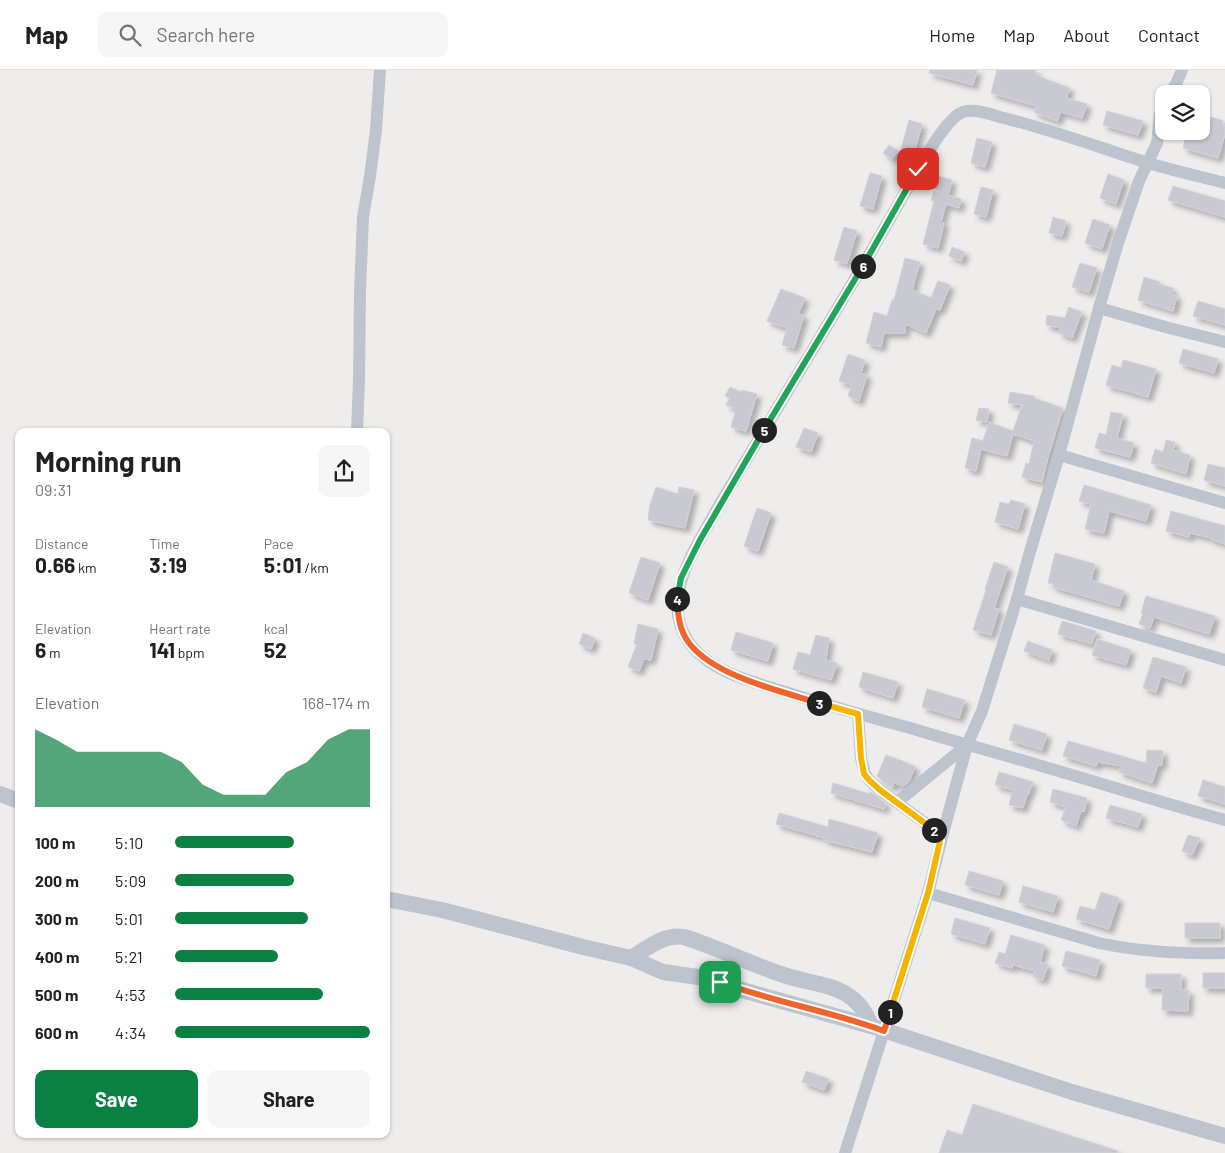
<!DOCTYPE html>
<meta charset="utf-8">
<style>
:root{--surface:#fff;--page:#f6f6f6;--text:#202124;--muted:#757577;--line:#e0e0e0;--accent:#0b8043}
body{margin:0;font-family:Barlow,sans-serif;background:var(--page);color:var(--text);height:100vh;display:flex;flex-direction:column;font-size:19px;white-space:nowrap}
*{box-sizing:border-box;margin:0}
p{font-size:16px;color:var(--muted)}
.icon{flex:none;width:28px;height:28px;fill:none;stroke:currentColor;stroke-width:2;stroke-linecap:round;stroke-linejoin:round}
.map{position:relative;flex:1;overflow:hidden}
.sheet{position:absolute;left:15px;top:358px;width:375px;height:710px;display:flex;flex-direction:column;background:var(--surface);border-radius:10px;box-shadow:0 1px 4px #0004}
.sheet>*{flex:none}
.controls{position:absolute;left:1155px;top:15px;display:grid;gap:10px}
.controls a{display:grid;place-items:center;width:55px;height:55px;border-radius:10px;background:var(--surface);box-shadow:0 1px 4px #0004;font-size:25px}
.pin{position:absolute;display:grid;place-items:center;width:42px;height:42px;color:#fff;margin:-21px;border-radius:10px;box-shadow:0 2px 8px #0006}
.km{position:absolute;width:25px;height:25px;margin:-12px;border-radius:50%;background:#222;color:#fff;font-size:14px;line-height:25px;text-align:center}
.round{display:grid;place-items:center;flex:none;width:52px;height:52px;border-radius:10px;background:var(--page)}
.head{display:flex;align-items:center;justify-content:space-between;height:85px;padding:0 20px}
h1{font-size:28px;font-weight:700;line-height:38px}
.stats{display:grid;grid-template-columns:repeat(3,1fr);gap:8px;height:85px;padding:5px 20px}
.stats div{display:grid;align-content:center}
.stats b{font-size:21px;font-weight:700}
.stats small{font-size:14px;font-weight:400}
.stats p{font-size:14px}
.chart{height:140px;padding:10px 20px}
.chart p{display:flex;justify-content:space-between}
.chart svg{width:100%;height:90px;margin-top:5px;fill:var(--accent);opacity:.7}
.cta{display:flex;gap:10px;margin-top:auto;padding:10px 20px}
.cta a{flex:1;height:58px;border-radius:10px;background:var(--accent);color:#fff;font-size:20px;font-weight:700;line-height:58px;text-align:center}
.cta a+a{background:var(--page);color:var(--text)}
ul{padding:0 20px;list-style:none;font-size:16px}
li{display:grid;grid-template-columns:80px 60px 1fr;align-items:center;height:38px}
li i{height:12px;border-radius:6px;background:var(--accent)}
header{display:flex;align-items:center;gap:30px;box-sizing:border-box;height:70px;padding:0 25px;background:var(--surface);border-bottom:1px solid var(--line)}
header strong{font-size:24px}
nav{display:flex;gap:28px;margin-inline-start:auto;font-size:18px}
.search{width:350px;height:45px;background:var(--page);display:flex;align-items:center;gap:12px;box-sizing:border-box;padding:0 18px;border-radius:10px;color:var(--muted);font-size:19px}
.map>svg:first-child{display:block}
</style>
<header>
<strong>Map</strong>
<div class="search"><svg class="icon" aria-label="search" viewBox="0 0 24 24"><circle cx="10" cy="10" r="6"/><path d="M15 15l6 6"/></svg>Search here</div>
<nav><a>Home</a><a>Map</a><a>About</a><a>Contact</a></nav>
</header>
<div class="map">
<svg width="1225" height="1083" viewBox="0 0 1225 1083">
<defs>
<filter id="shadow"><feDropShadow dx="4.5" dy="4.5" stdDeviation="2.5" flood-color="#0004"/></filter>
</defs>
<rect width="100%" height="100%" fill="#efecec"/>
<g fill="#c9cad1" stroke="#d0d1d7" filter="url(#shadow)">
<polygon points="930,0 977,0 973,15 929,3"/>
<polygon points="997,0 1036,0 1035,5 1070,18 1066,28 1087,34 1082,48 1061,42 1057,51 1034,42 1036,36 991,23"/>
<polygon points="1107,41 1143,51 1138,65 1103,55"/>
<polygon points="1201,47 1210,50 1211,47 1223,51 1222,56 1225,56 1225,64 1218,88 1183,78 1187,61 1201,61"/>
<polygon points="909,50 922,54 913,87 900,83"/>
<polygon points="977,68 992,72 985,97 971,93"/>
<polygon points="889,75 898,81 892,89 883,83"/>
<polygon points="870,103 882,106 873,139 860,136"/>
<polygon points="1108,104 1124,110 1116,134 1100,128"/>
<polygon points="938,106 952,110 948,125 961,129 959,138 946,134 941,152 944,153 938,178 923,174 934,131 931,130 934,121 941,123 934,118"/>
<polygon points="1173,116 1225,131 1225,147 1168,130"/>
<polygon points="981,117 993,120 986,147 974,144"/>
<polygon points="1053,147 1066,151 1062,166 1049,163"/>
<polygon points="1093,149 1110,155 1102,179 1085,173"/>
<polygon points="844,157 857,161 847,194 834,190"/>
<polygon points="952,177 965,182 961,191 949,186"/>
<polygon points="905,188 920,192 912,220 931,228 938,211 950,215 940,240 936,239 926,263 905,254 905,263 884,263 881,277 866,273 874,242 887,246 892,230 894,230"/>
<polygon points="1080,193 1097,198 1089,222 1072,217"/>
<polygon points="1144,207 1160,212 1159,214 1173,218 1171,224 1177,226 1173,241 1138,230"/>
<polygon points="781,219 805,228 798,244 804,245 794,278 782,275 787,258 767,251"/>
<polygon points="1198,231 1225,239 1225,255 1193,246"/>
<polygon points="1069,237 1082,242 1072,268 1059,263 1061,258 1046,255 1047,245 1065,248"/>
<polygon points="1183,279 1218,289 1214,303 1179,293"/>
<polygon points="848,284 865,290 861,303 867,305 859,331 848,326 852,315 839,311"/>
<polygon points="1123,290 1156,299 1148,327 1106,315 1112,295 1121,298"/>
<polygon points="730,317 741,322 742,320 757,324 746,361 731,357 736,339 726,335 730,328 725,326"/>
<polygon points="1010,322 1034,326 1034,328 1063,338 1048,387 1042,412 1022,407 1026,393 1029,394 1034,371 1013,364 1007,386 981,379 976,401 965,398 972,368 983,371 989,352 1013,361 1022,335 1008,333"/>
<polygon points="979,338 989,339 987,352 976,350"/>
<polygon points="1111,342 1123,344 1117,368 1134,373 1130,387 1095,378 1099,363 1106,365"/>
<polygon points="804,358 818,363 811,382 796,377"/>
<polygon points="1166,370 1175,372 1173,380 1190,385 1186,404 1151,393 1155,379 1163,382"/>
<polygon points="1208,394 1225,398 1225,416 1204,410"/>
<polygon points="1084,415 1151,435 1146,451 1109,441 1104,463 1085,459 1091,434 1079,431"/>
<polygon points="656,417 678,424 679,417 694,420 685,458 648,450 650,435"/>
<polygon points="1011,430 1025,434 1018,459 995,452 1000,432 1009,434"/>
<polygon points="757,438 771,443 758,481 744,476"/>
<polygon points="1171,441 1225,456 1225,474 1210,469 1211,468 1190,463 1189,467 1166,461"/>
<polygon points="1055,483 1095,494 1091,510 1124,521 1119,536 1053,517 1054,514 1048,513"/>
<polygon points="641,487 660,493 648,530 629,523"/>
<polygon points="994,492 1008,497 994,538 999,539 991,565 973,560 986,520 985,519"/>
<polygon points="1146,526 1215,546 1209,564 1154,547 1150,558 1139,554 1143,543 1141,543"/>
<polygon points="1062,551 1096,561 1092,574 1058,564"/>
<polygon points="638,554 658,559 651,590 644,589 639,601 628,597 637,574 634,574"/>
<polygon points="736,562 773,573 768,591 731,580"/>
<polygon points="583,563 595,568 591,579 579,574"/>
<polygon points="816,565 829,568 826,590 837,593 831,610 793,599 798,582 810,585"/>
<polygon points="1097,569 1131,580 1126,595 1092,585"/>
<polygon points="1028,571 1052,580 1049,590 1024,581"/>
<polygon points="1153,587 1186,597 1181,613 1161,606 1156,622 1143,618"/>
<polygon points="863,602 898,612 893,628 859,617"/>
<polygon points="927,619 965,630 959,648 922,637"/>
<polygon points="1014,654 1047,664 1042,680 1009,670"/>
<polygon points="1068,671 1146,693 1147,680 1163,681 1162,695 1158,695 1152,713 1119,702 1121,696 1098,692 1096,696 1063,686"/>
<polygon points="886,685 915,696 909,712 903,716 894,713 892,718 877,706"/>
<polygon points="999,702 1033,712 1028,725 1027,725 1023,738 1009,735 1013,720 995,715"/>
<polygon points="1203,710 1225,717 1225,734 1198,726"/>
<polygon points="833,713 870,724 871,722 886,734 884,739 831,723"/>
<polygon points="1053,719 1087,728 1084,742 1081,741 1076,756 1061,750 1066,737 1050,732"/>
<polygon points="1110,735 1142,744 1138,757 1106,748"/>
<polygon points="779,743 828,757 829,749 878,763 872,782 824,770 825,768 776,754"/>
<polygon points="1188,765 1200,768 1192,785 1182,781"/>
<polygon points="969,801 1003,811 999,825 965,815"/>
<polygon points="1023,816 1058,826 1053,842 1019,832"/>
<polygon points="1101,822 1119,828 1109,859 1076,849 1080,836 1095,840"/>
<polygon points="955,848 990,858 985,874 951,864"/>
<rect x="1185" y="853" width="35" height="15"/>
<polygon points="1011,865 1045,875 1040,892 1048,894 1043,910 1033,907 1035,901 1013,895 1012,898 995,893 999,882 1005,884"/>
<polygon points="1066,881 1100,890 1096,906 1062,896"/>
<rect x="1203" y="903" width="22" height="15"/>
<polygon points="1146,904 1181,904 1181,920 1189,920 1188,941 1162,940 1163,918 1146,918"/>
<polygon points="806,1001 829,1009 824,1020 802,1012"/>
<polygon points="973,1034 1118,1081 1117,1083 939,1083 947,1060 962,1065"/>
</g>
<g fill="none" stroke-linecap="round" stroke-linejoin="round">
<g stroke="#bdc4ce" stroke-width="12">
<polyline points="1169,24 1176,14 1182,0"/>
<path d="M1225 113C1198 106 1171 100 1145 92 1098 77 1052 60 1004 48 992 45 976 38 963 42 946 47 917 101 908 117 847 226 780 332 717 439 696 478 659 528 688 571 697 585 714 596 729 603 745 610 763 615 779 620 822 634 866 646 910 658 956 672 1002 684 1048 698 1107 715 1166 734 1225 750"/>
<polyline points="1099,238 1169,258 1225,272"/>
<polyline points="357,361 359,310 360,221 363,147 370,106 376,60 380,0"/>
<polyline points="1059,385 1225,433"/>
<polyline points="1017,529 1225,590"/>
<polyline points="858,644 861,688 865,704 869,710 880,720 932,758 937,763 941,771"/>
<polyline points="897,732 967,675"/>
<path d="M928 823 1099 873C1141 882 1182 884 1225 883"/>
<polyline points="845,1083 928,823 941,771 967,675 982,641 1017,529 1029,485 1059,385 1099,238 1118,173 1139,111 1157,73 1160,44 1164,32"/>
</g>
<g stroke="#bdc4ce" stroke-width="16">
<polyline points="0,724 19,731"/>
<polyline points="386,829 442,840 583,877 631,888 663,902 698,907 720,912 742,920 871,956 1072,1022 1225,1066"/>
<path d="M631 888C646 879 665 863 684 867 719 878 752 895 787 906 805 912 830 914 846 924 860 933 865 941 871 956"/>
</g>
</g>
<g fill="none" stroke-linecap="round" stroke-linejoin="round">
<g stroke="#fff" stroke-width="10">
<path id="split-1" d="M720 912C773 932 830 941 884 961L890 942"/>
</g>
<g stroke="#fff" stroke-width="10">
<polyline id="split-2" points="890,942 928,823 940,771 937,763 934,760"/>
</g>
<g stroke="#fff" stroke-width="10">
<polyline id="split-3" points="819,633 858,644 861,688 864,704 869,710 880,720 934,760"/>
</g>
<g stroke="#fff" stroke-width="10">
<path id="split-4" d="M677 529C678 545 679 560 689 573 714 606 780 621 819 633"/>
</g>
<g stroke="#fff" stroke-width="10">
<polyline id="split-5" points="677,529 681,508 700,470 764,360"/>
</g>
<g stroke="#fff" stroke-width="10">
<polyline id="split-6" points="764,360 863,196"/>
</g>
<g stroke="#fff" stroke-width="10">
<polyline id="split-7" points="863,196 918,99"/>
</g>
<use href="#split-1" stroke="#f0652b" stroke-width="6"/>
<use href="#split-2" stroke="#f5b400" stroke-width="6"/>
<use href="#split-3" stroke="#f5b400" stroke-width="6"/>
<use href="#split-4" stroke="#f0652b" stroke-width="6"/>
<use href="#split-5" stroke="#22a559" stroke-width="6"/>
<use href="#split-6" stroke="#22a559" stroke-width="6"/>
<use href="#split-7" stroke="#22a559" stroke-width="6"/>
</g>
</svg>
<div class="controls">
<a><svg class="icon" aria-label="layers" viewBox="0 0 24 24"><path d="M12 4l9 5-9 5-9-5zM3 14l9 5 9-5"/></svg></a>
</div>
<div class="pin" style="left:720px;top:912px;background:#1e9e55"><svg class="icon" aria-label="arrive" viewBox="0 0 24 24"><path d="M6 21V4h12l-3 4 3 4H6"/></svg></div>
<div class="pin" style="left:918px;top:99px;background:#d93025"><svg class="icon" aria-label="check" viewBox="0 0 24 24"><path d="M5 12l5 5 9-10"/></svg></div>
<b class="km" style="left:890px;top:942px">1</b>
<b class="km" style="left:934px;top:760px">2</b>
<b class="km" style="left:819px;top:633px">3</b>
<b class="km" style="left:677px;top:529px">4</b>
<b class="km" style="left:764px;top:360px">5</b>
<b class="km" style="left:863px;top:196px">6</b>
<section class="sheet">
<div class="head"><div><h1>Morning run</h1><p>09:31</p></div><a class="round"><svg class="icon" aria-label="share" viewBox="0 0 24 24"><path d="M12 15V3M7 8l5-5 5 5M5 13v7h14v-7"/></svg></a></div>
<div class="stats">
<div><p>Distance</p><b>0.66<small> km</small></b></div>
<div><p>Time</p><b>3:19</b></div>
<div><p>Pace</p><b>5:01<small> /km</small></b></div>
</div>
<div class="stats">
<div><p>Elevation</p><b>6<small> m</small></b></div>
<div><p>Heart rate</p><b>141<small> bpm</small></b></div>
<div><p>kcal</p><b>52</b></div>
</div>
<div class="chart"><p><span>Elevation</span>168–174 m</p>
<svg viewBox="0 0 160 44" preserveAspectRatio="none"><path d="M0 44V6L10 11L20 17L30 17L40 17L50 17L60 17L70 22L80 33L90 38L100 38L110 38L120 27L130 22L140 11L150 6L160 6V44z"/></svg>
</div>
<ul>
<li><b>100 m</b>5:10<i style="width:61%"></i></li>
<li><b>200 m</b>5:09<i style="width:61%"></i></li>
<li><b>300 m</b>5:01<i style="width:68%"></i></li>
<li><b>400 m</b>5:21<i style="width:53%"></i></li>
<li><b>500 m</b>4:53<i style="width:76%"></i></li>
<li><b>600 m</b>4:34<i style="width:100%"></i></li>
</ul>
<div class="cta"><a>Save</a><a>Share</a></div>
</section>
</div>
